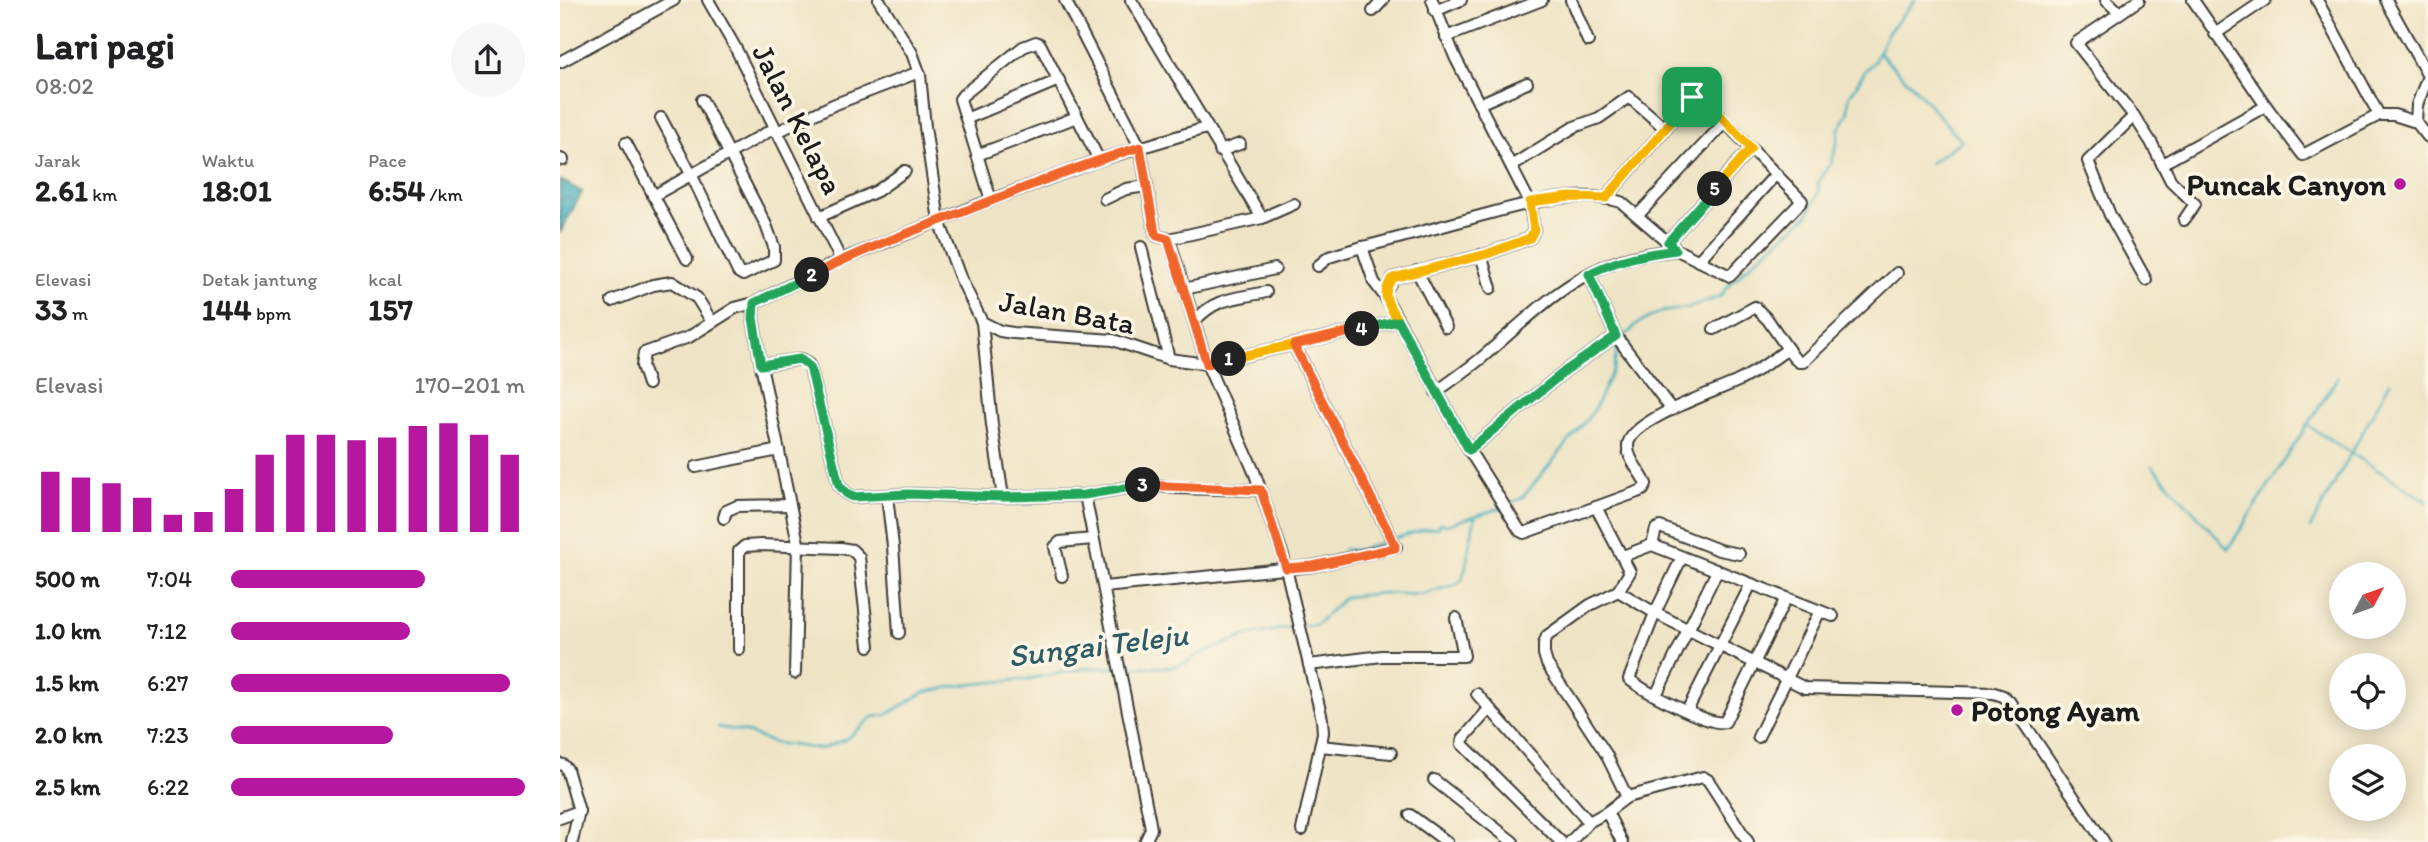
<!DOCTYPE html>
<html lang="id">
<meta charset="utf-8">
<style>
:root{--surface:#fff;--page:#f6f6f6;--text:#202124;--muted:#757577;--accent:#b5179e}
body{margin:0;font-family:Itim,sans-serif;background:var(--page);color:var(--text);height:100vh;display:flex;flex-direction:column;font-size:26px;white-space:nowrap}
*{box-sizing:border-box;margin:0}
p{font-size:23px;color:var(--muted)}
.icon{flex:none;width:38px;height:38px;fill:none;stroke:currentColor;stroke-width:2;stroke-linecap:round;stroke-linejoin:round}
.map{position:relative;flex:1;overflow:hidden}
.details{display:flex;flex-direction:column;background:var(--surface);width:560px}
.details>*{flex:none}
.needle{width:46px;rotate:49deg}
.controls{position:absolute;left:1769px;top:562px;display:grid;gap:14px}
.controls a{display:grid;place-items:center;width:77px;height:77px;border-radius:50%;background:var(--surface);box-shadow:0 4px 18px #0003;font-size:35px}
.pin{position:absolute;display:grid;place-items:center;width:60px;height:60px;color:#fff;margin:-30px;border-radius:14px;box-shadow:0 4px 10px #0006}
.km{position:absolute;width:35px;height:35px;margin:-18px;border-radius:50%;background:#222;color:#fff;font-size:19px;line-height:35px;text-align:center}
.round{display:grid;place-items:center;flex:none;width:74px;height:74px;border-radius:37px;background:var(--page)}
.headline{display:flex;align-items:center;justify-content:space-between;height:119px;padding:0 35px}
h1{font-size:38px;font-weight:700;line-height:52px}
.metrics{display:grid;grid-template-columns:repeat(3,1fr);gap:10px;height:119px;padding:7px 35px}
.metrics div{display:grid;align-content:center}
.metrics b{font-size:30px;font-weight:700}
.metrics small{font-size:19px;font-weight:400}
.metrics p{font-size:19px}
.chart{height:196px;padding:14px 35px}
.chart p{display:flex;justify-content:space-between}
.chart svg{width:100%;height:126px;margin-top:7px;stroke:var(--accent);stroke-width:6}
ul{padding:0 35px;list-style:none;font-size:23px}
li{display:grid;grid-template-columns:112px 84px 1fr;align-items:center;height:52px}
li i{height:18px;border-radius:9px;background:var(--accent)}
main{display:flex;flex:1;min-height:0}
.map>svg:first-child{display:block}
</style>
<main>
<section class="details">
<div class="headline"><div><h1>Lari pagi</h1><p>08:02</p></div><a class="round"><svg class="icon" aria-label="share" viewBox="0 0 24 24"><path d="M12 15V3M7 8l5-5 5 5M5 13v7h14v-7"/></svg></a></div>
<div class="metrics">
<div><p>Jarak</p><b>2.61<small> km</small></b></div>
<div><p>Waktu</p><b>18:01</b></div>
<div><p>Pace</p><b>6:54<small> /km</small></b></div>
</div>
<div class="metrics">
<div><p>Elevasi</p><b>33<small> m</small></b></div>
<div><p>Detak jantung</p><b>144<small> bpm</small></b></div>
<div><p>kcal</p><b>157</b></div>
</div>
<div class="chart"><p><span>Elevasi</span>170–201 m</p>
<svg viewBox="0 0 160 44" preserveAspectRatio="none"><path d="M5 44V23M15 44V25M25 44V27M35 44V32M45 44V38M55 44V37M65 44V29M75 44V17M85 44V10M95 44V10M105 44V12M115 44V11M125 44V7M135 44V6M145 44V10M155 44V17"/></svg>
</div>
<ul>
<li><b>500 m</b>7:04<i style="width:66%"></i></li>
<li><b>1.0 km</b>7:12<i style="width:61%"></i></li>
<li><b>1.5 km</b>6:27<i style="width:95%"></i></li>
<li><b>2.0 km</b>7:23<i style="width:55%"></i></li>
<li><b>2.5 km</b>6:22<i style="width:100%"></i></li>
</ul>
</section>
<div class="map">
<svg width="1868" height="842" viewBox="0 0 1868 842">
<defs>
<pattern id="water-waves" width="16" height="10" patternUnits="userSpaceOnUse" patternTransform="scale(1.75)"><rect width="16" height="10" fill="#40adbf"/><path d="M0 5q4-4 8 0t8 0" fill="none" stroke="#358c9a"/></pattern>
</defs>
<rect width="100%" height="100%" fill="#fcf5e5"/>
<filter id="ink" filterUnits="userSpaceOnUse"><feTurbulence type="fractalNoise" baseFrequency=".0143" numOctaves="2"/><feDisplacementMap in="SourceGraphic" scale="14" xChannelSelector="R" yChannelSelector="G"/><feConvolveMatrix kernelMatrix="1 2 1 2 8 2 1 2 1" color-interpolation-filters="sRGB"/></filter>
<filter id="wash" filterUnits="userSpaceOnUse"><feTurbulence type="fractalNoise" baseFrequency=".00686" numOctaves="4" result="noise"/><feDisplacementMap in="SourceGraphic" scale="28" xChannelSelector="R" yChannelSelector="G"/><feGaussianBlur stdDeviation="1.57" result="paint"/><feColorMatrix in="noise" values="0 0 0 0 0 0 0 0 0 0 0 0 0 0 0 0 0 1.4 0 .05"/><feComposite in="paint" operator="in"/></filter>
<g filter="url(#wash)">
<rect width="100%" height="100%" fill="#eee4c5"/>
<polygon fill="url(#water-waves)" stroke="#2e646e" stroke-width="2" points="0,180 22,192 0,233"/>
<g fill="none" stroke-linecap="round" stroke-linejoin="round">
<g stroke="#40adbf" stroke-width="2.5">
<polyline points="1318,52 1356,89 1401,141 1370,163"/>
<polyline points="1061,337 1071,331 1075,325 1101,312 1128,308 1161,296 1167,287 1195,260 1247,216 1259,192 1258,182 1271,163 1277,144 1279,129 1288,114 1289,97 1305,71 1314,62 1327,34 1355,0"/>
<polyline points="1747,425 1868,502"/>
<polyline points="1592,466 1668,549 1778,377"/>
<polyline points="946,506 963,497 1033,412 1054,367 1058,343"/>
<polyline points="1750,528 1830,382"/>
<polyline points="836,538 865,529 878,528 881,523 886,525 940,508"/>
<polyline points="783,549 798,550 829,540"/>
<polyline points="744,625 756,625 785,597 823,593 861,595 897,584 902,580 905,570 915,517"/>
<polyline points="563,667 611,667 627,663 637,655 689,635 738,626"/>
<polyline points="158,727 185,732 214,743 261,749 286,739 313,717 326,715 365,692 403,685 468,679 527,668 556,668"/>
</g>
</g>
</g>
<g filter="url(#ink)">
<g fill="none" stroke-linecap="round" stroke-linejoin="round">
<g stroke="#3c3a35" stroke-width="14">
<g id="minor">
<polyline points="148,0 175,47 281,260"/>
<polyline points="319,0 352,53 360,75 365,127 379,221 400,277 422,322 440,331 453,333 553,340 609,359 647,364 838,321"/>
<polyline points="505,0 580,147 595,233 597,236 609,239 647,364 695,474 723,556 762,719 763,733 742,830"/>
<polyline points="571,0 702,218"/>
<polyline points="872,0 895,57 970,203 974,230 970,238 927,254 833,278 825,292 826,298 909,450 960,531 964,533 1036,507 1070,572 1058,591 1030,605 987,636 984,644 984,654 987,664 1046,754 1067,797 1047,812 1029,822 1010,842"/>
<polyline points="1011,0 1028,41"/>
<polyline points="1546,0 1560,13"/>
<polyline points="1579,0 1516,43 1574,116 1591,142 1611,181 1635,204 1624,220"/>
<polyline points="1633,0 1706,106 1743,155 1819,115 1834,115 1856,122"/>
<polyline points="1757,0 1819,115"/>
<polyline points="1826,0 1868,76 1857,105 1856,122 1868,137"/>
<polyline points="813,11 823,0"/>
<polyline points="875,11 901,0"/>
<polyline points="1655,34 1705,0"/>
<polyline points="886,37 982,0"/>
<polyline points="0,62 114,0"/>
<polyline points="919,104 967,83"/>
<polyline points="1574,116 1528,161 1550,215 1586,280"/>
<polyline points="101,118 131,174 178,272 183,275 214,260 214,247 206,225 142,100"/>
<polyline points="408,118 499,80"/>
<polyline points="217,132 273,105 359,72"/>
<polyline points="66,143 127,259"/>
<polyline points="660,151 680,144"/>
<polyline points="417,155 517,117"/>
<polyline points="0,159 3,160"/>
<polyline points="1602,164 1706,106"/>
<polyline points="951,166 1014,127 1039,118 1069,97 1106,129"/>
<polyline points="93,196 215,128"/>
<polyline points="1046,198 1135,94 1142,96 1165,122"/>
<polyline points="545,199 566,189 587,186"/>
<polyline points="431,200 400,99 403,95 463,47 476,42 480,44 539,160"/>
<polyline points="259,217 317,191 345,171"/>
<polyline points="609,239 702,218 734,204"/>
<polyline points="1108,242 1191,148"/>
<polyline points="581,247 609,359"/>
<polyline points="802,247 814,282 826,298"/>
<polyline points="921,255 931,288"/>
<polyline points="1138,261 1216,174"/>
<path d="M758 266 769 257 795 249C836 239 876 228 916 217 962 205 1013 188 1061 202L1117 250 1170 276 1242 201 1165 122 1078 215"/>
<polyline points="857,271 886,327"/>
<polyline points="1029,274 1056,336 1112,410"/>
<polyline points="624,289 715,269"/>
<polyline points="52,301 93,285 112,282 137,298 152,322"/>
<polyline points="422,322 432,425 443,497"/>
<path d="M634 322C655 297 675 299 706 292"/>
<polyline points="1154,329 1195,307 1208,320 1234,358 1239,362 1243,362 1337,273"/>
<polyline points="201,365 241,359 247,362 250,367 279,485 287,494 293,497 348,494 443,497 525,495 588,484 615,488 701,490"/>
<polyline points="88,384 82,366 84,353 129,337 175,308 194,303"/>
<path d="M876 392C890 382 905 371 919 360 958 328 995 287 1043 267 1067 256 1091 253 1117 250"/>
<polyline points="909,450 1005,371 1056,336"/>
<polyline points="136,467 219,450"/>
<polyline points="525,495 590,823 591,829 585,842"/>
<polyline points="327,496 333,546 339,633"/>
<path d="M1036 507 1083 490 1086 484C1081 472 1067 459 1068 445 1070 420 1155 392 1178 381 1195 373 1212 360 1228 349"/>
<polyline points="164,518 166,511 177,506 230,505"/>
<polyline points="1092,545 1096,529 1100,527 1159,550 1179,554"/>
<polyline points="1063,556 1092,545 1273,616"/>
<path d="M1122 557 1095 613 1069 679C1082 690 1150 727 1165 722L1226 598"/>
<polyline points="502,576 495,547 500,542 533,539"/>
<polyline points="544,587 753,566 836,547 734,345"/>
<polyline points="1058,591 1095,613 1245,688 1434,693 1443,696 1449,701 1544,842"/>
<polyline points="179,649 179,551 185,546 201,545 281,548 292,550 299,557 309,646"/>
<polyline points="749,665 822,656 904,656 896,618"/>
<polyline points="235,673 238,543 201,365 193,318 194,303 281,260 431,200 539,160 646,128"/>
<polyline points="917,694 1029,822"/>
<polyline points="1096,695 1157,571"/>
<polyline points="929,709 903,739 902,744 1001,842"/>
<polyline points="1127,711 1191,584"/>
<polyline points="1198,737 1260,611"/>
<polyline points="760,746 831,753"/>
<polyline points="0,764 3,765 7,769 19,811 12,842"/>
<polyline points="874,780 953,842"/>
<polyline points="1067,797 1143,777 1148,780 1188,842"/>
<polyline points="1047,812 1062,842"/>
<polyline points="850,815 887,842"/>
<polyline points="0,818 19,811"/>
</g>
</g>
<use href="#minor" stroke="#fff" stroke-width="10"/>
</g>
</g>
<g fill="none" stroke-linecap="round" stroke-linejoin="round" filter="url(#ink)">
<g stroke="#fff" stroke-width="14">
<path id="split-1" d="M669 359 838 321C829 305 819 294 833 278L927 254 970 238 974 230 970 202 1009 197 1046 198 1132 97"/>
</g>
<g stroke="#fff" stroke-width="14">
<path id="split-2" d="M252 275C301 250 353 231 405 211 463 188 521 165 580 147L595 233 597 236 608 239 647 364 669 359"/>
</g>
<g stroke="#fff" stroke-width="14">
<polyline id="split-3" points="252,275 194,303 193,318 201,365 240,359 250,367 279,485 287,494 293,497 348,494 443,497 524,495 583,485"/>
</g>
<g stroke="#fff" stroke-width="14">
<polyline id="split-4" points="583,485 701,490 726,568 753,566 835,548 835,545 734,345 802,329"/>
</g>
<g stroke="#fff" stroke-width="14">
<path id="split-5" d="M802 329 838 321 909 450 1005 371 1056 336 1029 274C1057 259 1086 254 1116 250L1108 242 1155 189"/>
</g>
<g stroke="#fff" stroke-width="14">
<polyline id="split-6" points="1132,97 1138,93 1142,96 1191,148 1155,189"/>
</g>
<use href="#split-1" stroke="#f5b400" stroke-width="9"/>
<use href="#split-2" stroke="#f0652b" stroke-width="9"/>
<use href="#split-3" stroke="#22a559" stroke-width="9"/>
<use href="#split-4" stroke="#f0652b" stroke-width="9"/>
<use href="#split-5" stroke="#22a559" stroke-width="9"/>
<use href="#split-6" stroke="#f5b400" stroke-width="9"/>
</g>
<g fill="#b5179e" stroke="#fcf5e5" stroke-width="2.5">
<circle cx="1840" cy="184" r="7"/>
<circle cx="1397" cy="710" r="7"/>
</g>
<g text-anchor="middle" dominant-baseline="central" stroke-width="7" stroke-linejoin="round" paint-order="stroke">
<g font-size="30" fill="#1c1c1c" stroke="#fcf5e5">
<text transform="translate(238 119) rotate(63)">Jalan Kelapa</text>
<text transform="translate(507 312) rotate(10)">Jalan Bata</text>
</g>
<g font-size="30" font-weight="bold" fill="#1c1c1c" stroke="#fcf5e5" text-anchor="end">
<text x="1826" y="184">Puncak Canyon</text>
<text x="1411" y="710" text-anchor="start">Potong Ayam</text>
</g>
<g font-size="32" font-style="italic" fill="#2c5d65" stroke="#fcf5e5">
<text transform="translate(538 645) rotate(-7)">Sungai Teleju</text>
</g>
</g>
</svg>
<div class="controls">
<a><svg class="needle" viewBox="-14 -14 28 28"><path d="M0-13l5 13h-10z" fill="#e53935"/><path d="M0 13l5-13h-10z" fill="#757577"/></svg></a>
<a><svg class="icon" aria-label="locate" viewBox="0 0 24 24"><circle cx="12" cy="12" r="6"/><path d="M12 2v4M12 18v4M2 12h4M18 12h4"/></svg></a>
<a><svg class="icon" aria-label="layers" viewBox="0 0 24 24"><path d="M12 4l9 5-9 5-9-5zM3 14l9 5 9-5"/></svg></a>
</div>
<div class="pin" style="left:1132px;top:97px;background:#1e9e55"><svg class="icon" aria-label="arrive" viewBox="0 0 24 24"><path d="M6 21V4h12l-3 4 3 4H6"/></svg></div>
<b class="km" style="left:669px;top:359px">1</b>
<b class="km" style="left:252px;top:275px">2</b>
<b class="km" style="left:583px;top:485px">3</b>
<b class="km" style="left:802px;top:329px">4</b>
<b class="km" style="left:1155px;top:189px">5</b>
</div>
</main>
